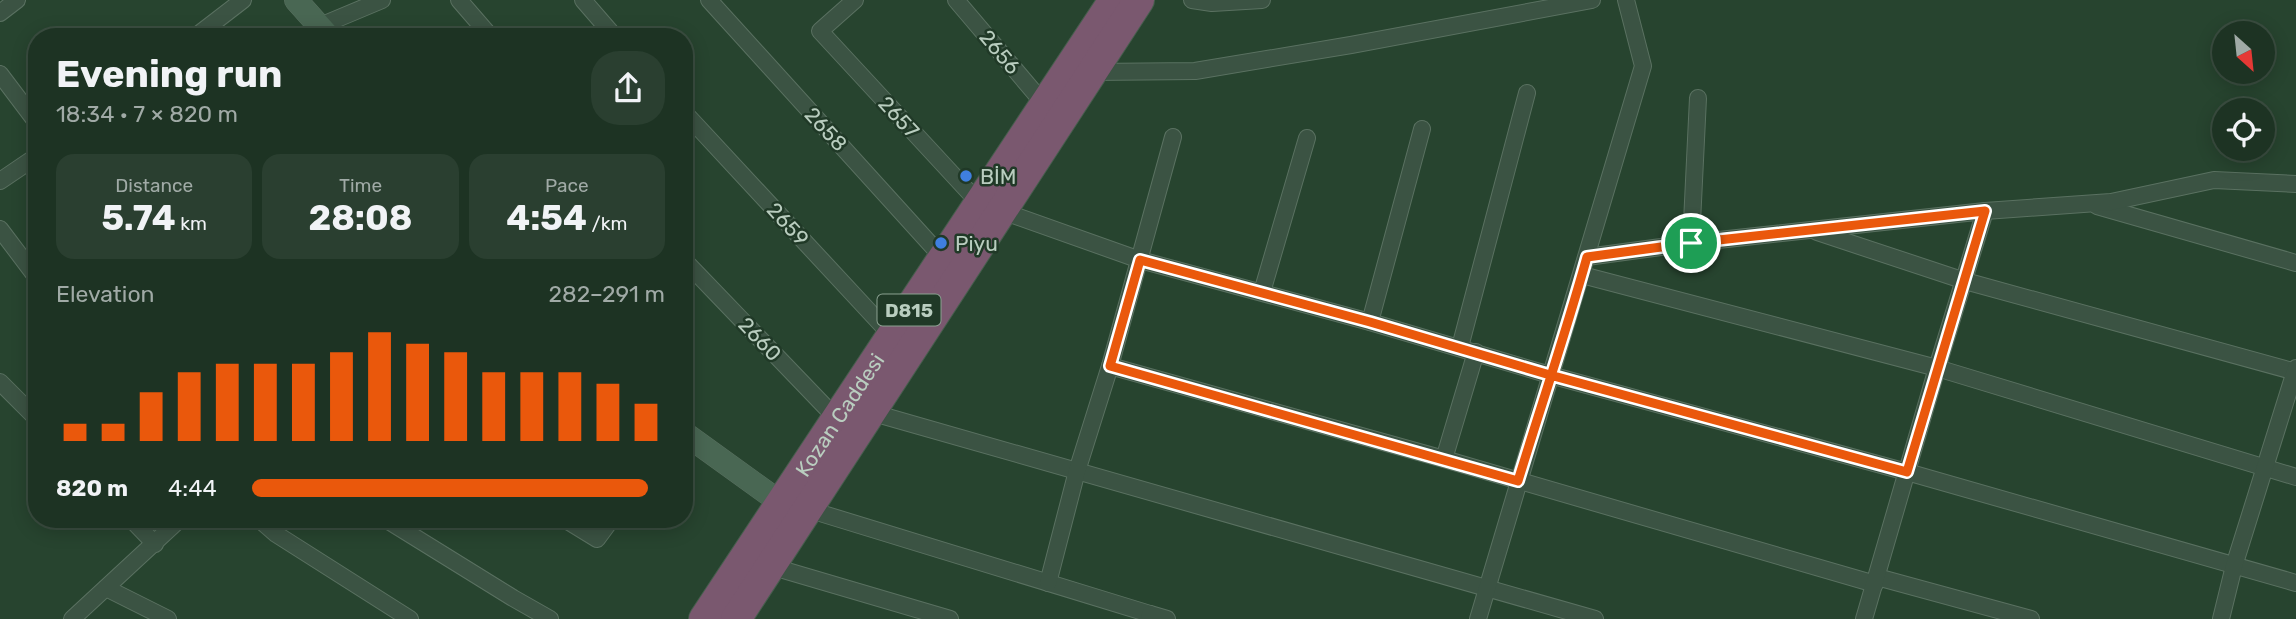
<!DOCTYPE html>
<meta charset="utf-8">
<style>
:root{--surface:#1d3323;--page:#2a3f30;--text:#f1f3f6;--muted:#a0aaa6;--line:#3b4e41;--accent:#ea580c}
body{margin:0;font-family:Rubik,sans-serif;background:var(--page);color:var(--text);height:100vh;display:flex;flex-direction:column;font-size:26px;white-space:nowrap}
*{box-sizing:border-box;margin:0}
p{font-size:23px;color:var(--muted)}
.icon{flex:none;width:38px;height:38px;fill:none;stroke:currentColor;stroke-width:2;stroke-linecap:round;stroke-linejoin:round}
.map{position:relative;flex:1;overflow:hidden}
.drawer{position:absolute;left:28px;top:28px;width:665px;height:500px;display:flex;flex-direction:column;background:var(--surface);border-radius:28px;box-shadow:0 4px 18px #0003,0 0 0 2px var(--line)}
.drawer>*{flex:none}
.needle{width:46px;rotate:153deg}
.controls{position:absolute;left:2212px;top:21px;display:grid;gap:14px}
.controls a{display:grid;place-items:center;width:63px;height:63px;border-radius:50%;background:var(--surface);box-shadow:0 4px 18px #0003,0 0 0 2px var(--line);font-size:35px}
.pin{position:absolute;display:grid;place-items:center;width:60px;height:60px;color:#fff;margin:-30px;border:4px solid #fff;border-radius:50%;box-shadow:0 2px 7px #0007}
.round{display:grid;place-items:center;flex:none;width:74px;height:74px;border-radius:28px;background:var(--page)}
.overview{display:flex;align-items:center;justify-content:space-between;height:119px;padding:0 28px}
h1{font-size:38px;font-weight:700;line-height:52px}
.figures{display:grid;grid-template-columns:repeat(3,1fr);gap:10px;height:119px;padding:7px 28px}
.figures div{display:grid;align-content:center;border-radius:18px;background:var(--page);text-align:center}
.figures b{font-size:35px;font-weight:700}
.figures small{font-size:19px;font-weight:400}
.figures p{font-size:19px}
.chart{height:196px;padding:14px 28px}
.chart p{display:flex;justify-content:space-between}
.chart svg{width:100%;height:126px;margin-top:7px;stroke:var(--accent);stroke-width:6}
ul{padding:0 28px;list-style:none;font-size:23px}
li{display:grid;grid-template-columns:112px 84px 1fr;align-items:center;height:52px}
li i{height:18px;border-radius:9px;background:var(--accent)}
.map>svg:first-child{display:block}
</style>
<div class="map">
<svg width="2296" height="619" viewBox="0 0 2296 619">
<rect width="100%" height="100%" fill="#27442f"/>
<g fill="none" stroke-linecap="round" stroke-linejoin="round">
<g stroke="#5a7161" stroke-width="18">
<g id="street">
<polyline points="459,0 491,37"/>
<polyline points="583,0 615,37"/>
<polyline points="709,0 943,258"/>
<polyline points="855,0 820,31 979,203"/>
<polyline points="956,0 1045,105"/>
<polyline points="1192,0 1212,3 1262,0"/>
<polyline points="0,13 17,0"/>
<polyline points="320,26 382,0"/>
<polyline points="195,37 243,0"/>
<polyline points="1092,72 1195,71 1351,45 1592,0"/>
<polyline points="0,74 37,123"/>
<polyline points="684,112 892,336"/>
<polyline points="0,181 37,156"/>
<polyline points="2097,206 2296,263"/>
<polyline points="1002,211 1140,260 1370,322 1550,375 1907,472 2296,583"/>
<polyline points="0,229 37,278"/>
<polyline points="1817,232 1965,281 2296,372"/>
<polyline points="1691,243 1698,98"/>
<polyline points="1587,257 1691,243 1985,211 2111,202 2214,180 2296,184"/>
<polyline points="684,260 836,418"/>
<polyline points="1582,275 1937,368 2296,477"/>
<polyline points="1262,292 1307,138"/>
<polyline points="1370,322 1422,129"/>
<polyline points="1460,347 1527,93"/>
<polyline points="1110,366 1444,459 1875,584"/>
<polyline points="0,382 37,419"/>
<polyline points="870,412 1595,619"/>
<polyline points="1444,459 1476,352"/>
<polyline points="807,509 1150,614"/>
<polyline points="132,520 155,544"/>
<polyline points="260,520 276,534 410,619"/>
<polyline points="387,520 513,598 550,619"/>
<polyline points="566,520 597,539 611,520"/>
<polyline points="770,566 950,619"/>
<polyline points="1877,577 2031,619"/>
<polyline points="1048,583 1077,471 1110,366 1173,137"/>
<polyline points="106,588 168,619"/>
<polyline points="72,619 179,520"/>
<polyline points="1149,619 1150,614 1167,619"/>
<polyline points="1478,619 1643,66 1626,0"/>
<polyline points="1864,619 1937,368 1985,211"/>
<polyline points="2221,619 2234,566 2296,368"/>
</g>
</g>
<g stroke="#5a7161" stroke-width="24">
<g id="secondary">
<polyline points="296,0 329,37"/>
<polyline points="684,433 781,503"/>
</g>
</g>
<g stroke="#465e4d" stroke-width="32">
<g id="highway">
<path id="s1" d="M704 619 1114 0"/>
<polyline points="736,619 1139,0"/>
</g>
</g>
<use href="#street" stroke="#3b5343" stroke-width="16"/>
<use href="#secondary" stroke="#496753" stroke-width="23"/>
<use href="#highway" stroke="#7a586f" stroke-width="30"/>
</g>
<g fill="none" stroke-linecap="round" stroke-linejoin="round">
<g stroke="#fff" stroke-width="14">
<path id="route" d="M1691 243 1587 257C1566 332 1541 406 1518 481L1110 366 1140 260 1370 322 1550 375 1907 472 1985 211 1691 243"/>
</g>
<use href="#route" stroke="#ea580c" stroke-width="9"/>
</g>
<g fill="#3f7fe0" stroke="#203927" stroke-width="2.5">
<circle cx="966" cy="176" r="7"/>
<circle cx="941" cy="243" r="7"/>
</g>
<g text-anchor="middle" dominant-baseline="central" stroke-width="5" stroke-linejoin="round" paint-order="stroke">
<rect fill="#203927" stroke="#8ba191" stroke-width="2" x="877.5" y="294.5" width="63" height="31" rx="5"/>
<g font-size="19" font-weight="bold" fill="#b9cdbf">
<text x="909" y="310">D815</text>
</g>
<g font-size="21" fill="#b9cdbf" stroke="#203927">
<text transform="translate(1000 52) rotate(50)">2656</text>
<text transform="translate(899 117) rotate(47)">2657</text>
<text transform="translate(826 129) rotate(47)">2658</text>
<text transform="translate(788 224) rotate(47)">2659</text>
<text transform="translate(760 339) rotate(46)">2660</text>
<text stroke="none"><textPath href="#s1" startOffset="245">Kozan Caddesi</textPath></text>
</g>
<g font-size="21" fill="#b9cdbf" stroke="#203927" text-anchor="start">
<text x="980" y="176">BİM</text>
<text x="955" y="243">Piyu</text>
</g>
</g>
</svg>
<div class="controls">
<a><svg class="needle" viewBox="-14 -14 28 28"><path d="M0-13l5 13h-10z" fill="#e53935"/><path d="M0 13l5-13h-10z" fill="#a0aaa6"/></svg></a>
<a><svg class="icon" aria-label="locate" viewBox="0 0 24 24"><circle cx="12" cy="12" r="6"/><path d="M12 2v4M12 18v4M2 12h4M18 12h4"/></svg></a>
</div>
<div class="pin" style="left:1691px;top:243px;background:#1e9e55"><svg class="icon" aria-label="arrive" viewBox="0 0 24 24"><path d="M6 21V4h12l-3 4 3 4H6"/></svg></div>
<section class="drawer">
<div class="overview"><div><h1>Evening run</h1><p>18:34 · 7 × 820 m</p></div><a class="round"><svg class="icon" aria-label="share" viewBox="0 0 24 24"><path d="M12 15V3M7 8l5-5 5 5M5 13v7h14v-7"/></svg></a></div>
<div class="figures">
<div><p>Distance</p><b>5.74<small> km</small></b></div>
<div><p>Time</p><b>28:08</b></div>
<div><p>Pace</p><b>4:54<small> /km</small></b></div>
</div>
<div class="chart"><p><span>Elevation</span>282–291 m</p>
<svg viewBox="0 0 160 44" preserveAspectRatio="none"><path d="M5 44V38M15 44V38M25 44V27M35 44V20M45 44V17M55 44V17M65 44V17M75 44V13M85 44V6M95 44V10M105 44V13M115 44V20M125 44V20M135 44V20M145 44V24M155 44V31"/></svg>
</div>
<ul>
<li><b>820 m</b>4:44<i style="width:96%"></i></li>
</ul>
</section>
</div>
